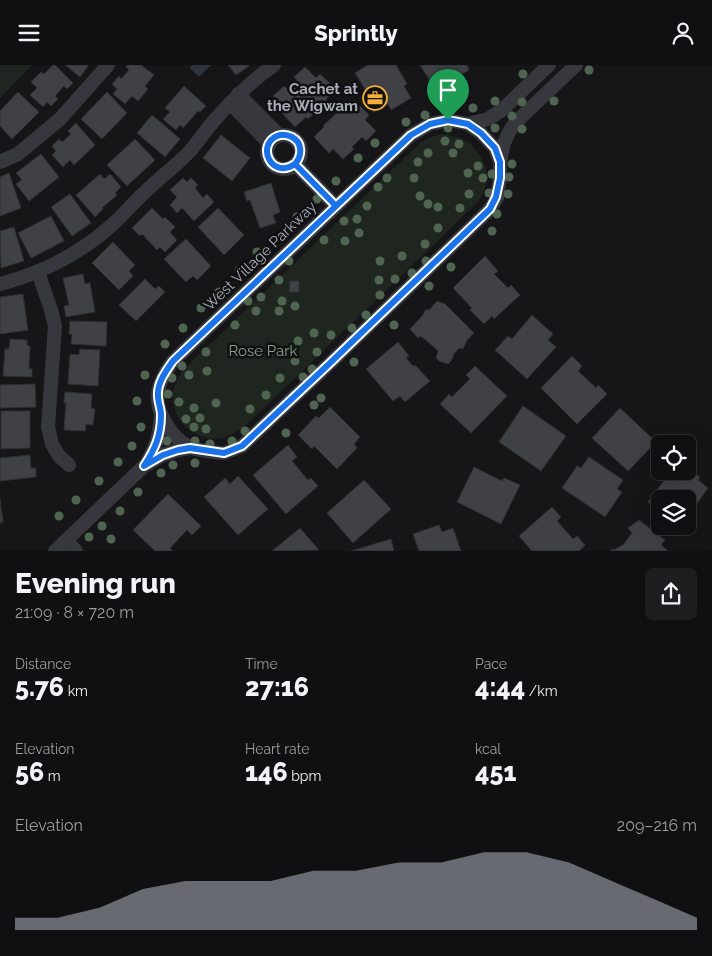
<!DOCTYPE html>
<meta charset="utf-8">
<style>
:root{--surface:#101012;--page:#1e1e20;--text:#f1f3f6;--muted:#9c9d9f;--line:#303032;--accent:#8c9099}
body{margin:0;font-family:Raleway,sans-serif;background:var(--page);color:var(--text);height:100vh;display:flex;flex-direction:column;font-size:19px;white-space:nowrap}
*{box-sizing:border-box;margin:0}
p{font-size:16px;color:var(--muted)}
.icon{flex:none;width:28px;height:28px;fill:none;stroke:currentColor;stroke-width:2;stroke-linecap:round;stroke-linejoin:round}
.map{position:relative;height:486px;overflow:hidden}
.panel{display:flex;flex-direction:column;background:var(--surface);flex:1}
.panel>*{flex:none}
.fabs{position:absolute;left:651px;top:370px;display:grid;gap:10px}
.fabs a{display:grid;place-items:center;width:45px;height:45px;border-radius:8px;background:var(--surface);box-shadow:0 5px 20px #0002,0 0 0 1px var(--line);font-size:25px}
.pin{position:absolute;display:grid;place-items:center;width:42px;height:42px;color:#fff;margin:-51px -21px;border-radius:50% 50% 50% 0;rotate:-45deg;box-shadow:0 0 5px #0007}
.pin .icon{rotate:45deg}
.round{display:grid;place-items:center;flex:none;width:52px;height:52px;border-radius:8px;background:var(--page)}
.overview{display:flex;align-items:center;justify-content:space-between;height:85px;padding:0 15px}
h1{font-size:28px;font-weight:800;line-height:38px}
.metrics{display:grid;grid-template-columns:repeat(3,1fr);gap:8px;height:85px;padding:5px 15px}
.metrics div{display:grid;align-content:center}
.metrics b{font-size:25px;font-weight:800}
.metrics small{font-size:14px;font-weight:400}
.metrics p{font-size:14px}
.chart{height:140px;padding:10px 15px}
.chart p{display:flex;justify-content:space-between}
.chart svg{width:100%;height:90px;margin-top:5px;fill:var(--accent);opacity:.7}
header{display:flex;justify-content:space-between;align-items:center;height:65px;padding:0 15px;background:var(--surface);font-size:22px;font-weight:800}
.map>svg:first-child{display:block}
</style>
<header><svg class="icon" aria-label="menu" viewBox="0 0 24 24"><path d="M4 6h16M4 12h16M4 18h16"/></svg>Sprintly<svg class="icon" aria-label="person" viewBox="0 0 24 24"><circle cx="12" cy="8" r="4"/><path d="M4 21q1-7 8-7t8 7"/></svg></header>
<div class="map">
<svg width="712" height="486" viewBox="0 0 712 486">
<rect width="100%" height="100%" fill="#161618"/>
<g fill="#1e261f">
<polygon points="0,0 32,0 0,33"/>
<path d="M442 69C447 70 453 71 458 72 475 78 488 97 487 115 486 124 482 130 478 137L244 362C237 366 230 371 223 373 196 379 168 353 173 326 175 319 179 311 183 305L420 78 431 72Z"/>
</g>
<polygon fill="#2c353c" points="192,0 211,0 199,12 190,3"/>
<g fill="#404145" stroke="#303034">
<polygon points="53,0 55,0 73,18 67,24 64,21 55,31 58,34 51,41 47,37 43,42 30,30 37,23 31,17 41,7 44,9"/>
<polygon points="65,0 87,0 88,1 80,12"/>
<polygon points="127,0 141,0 154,10 145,21 148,24 138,36 132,31 125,39 113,29 117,24 112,19 119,11 121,14 129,5 126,2"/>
<polygon points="228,0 248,0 249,1 236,10"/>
<polygon points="368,0 396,0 407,19 404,21 411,33 391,45 388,39 374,47 366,35 370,32 355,8"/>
<polygon points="420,0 467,0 469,5 456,13 459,18 439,29 431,15 430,16"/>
<polygon points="305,2 316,13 320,9 336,24 326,34 327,35 308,54 306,52 295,62 280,46 285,42 273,31 284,21 288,25 297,15 294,12"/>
<polygon points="184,21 206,41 200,47 198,46 183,63 180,60 176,65 163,54 170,47 165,43"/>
<polygon points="18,27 39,47 12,74 0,61 0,46"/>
<polygon points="107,27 127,48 102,74 81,54"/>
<polygon points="354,35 369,50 365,55 376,66 366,76 362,72 352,82 354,84 343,94 333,84 329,88 314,72 324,62 323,61 342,43 344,45"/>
<polygon points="152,50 180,74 165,92 137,68"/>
<polygon points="76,58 95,80 74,100 70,95 63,102 52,90 56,86 52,81 59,74 62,77 71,69 68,66"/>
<polygon points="221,70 250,93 232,116 203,93"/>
<polygon points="135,74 155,95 127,121 107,100"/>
<polygon points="41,89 59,112 29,136 16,119 22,115 16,108"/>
<polygon points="9,108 21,143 0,151 0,112"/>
<polygon points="100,109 104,114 110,109 121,122 115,128 117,130 102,143 103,144 95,152 76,130"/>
<polygon points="183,113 187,117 191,113 198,120 195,123 203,133 207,129 214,137 194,156 182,143 177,148 170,140 177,132 170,125"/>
<polygon points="271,118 280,147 273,150 276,158 260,163 250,135 247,136 244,127"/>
<polygon points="70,129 91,158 72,171 51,142"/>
<polygon points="152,143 163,154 165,152 175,162 170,167 177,175 165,187 160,182 157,185 142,169 140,171 132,163"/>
<polygon points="218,143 244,170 224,190 198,162"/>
<polygon points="51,151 64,176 31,193 18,168"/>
<polygon points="14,162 24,196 1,203 0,166"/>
<polygon points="186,174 211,201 197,215 193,211 186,217 164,194"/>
<polygon points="113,177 135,200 129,206 133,211 119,225 92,198"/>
<polygon points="485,191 498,206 494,209 508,223 511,220 520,230 494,254 492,251 484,259 470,245 472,243 453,223"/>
<polygon points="83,209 85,219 90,218 95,247 66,252 64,241 69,240 63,213"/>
<polygon points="145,214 155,224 159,221 165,227 136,256 119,240"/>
<polygon points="290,216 299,216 299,227 289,227"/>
<polygon points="23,229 28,265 0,269 0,232"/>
<polygon points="437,236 445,239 474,268 467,275 463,284 459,283 454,289 451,296 448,299 439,296 436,293 438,286 427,276 420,271 418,273 410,264 423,250 426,244 429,245"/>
<polygon points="532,250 553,269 548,275 556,282 527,314 495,285 508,271 512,274"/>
<polygon points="70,256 107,257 106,281 71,279 72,269 69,269"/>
<polygon points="10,274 27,275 27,280 30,281 29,304 32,304 32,312 3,311 5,284 9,284"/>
<polygon points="398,277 409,291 406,293 413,301 415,300 430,316 405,337 400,331 393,336 366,304"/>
<polygon points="80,284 100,285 98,321 68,319 70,289 79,290"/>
<polygon points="572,291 582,301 578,306 596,323 598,320 607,329 577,359 541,323"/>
<polygon points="475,301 507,331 471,368 440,339 449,329 452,332 470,314 466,310"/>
<polygon points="35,319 36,342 0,343 0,320"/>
<polygon points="65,327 92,329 91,343 95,344 93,360 86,359 85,366 64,365 66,338 64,338"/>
<polygon points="523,341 566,371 541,406 499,377"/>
<polygon points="330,342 360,372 354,379 357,383 337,404 314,381 312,384 298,370 316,351 319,353"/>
<polygon points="620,343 656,377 628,406 592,373"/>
<polygon points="1,346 30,346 30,383 1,384"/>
<polygon points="288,380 297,392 292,396 308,415 311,413 318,421 286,449 253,410"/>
<polygon points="30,390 31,403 36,403 36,412 0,416 0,393"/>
<polygon points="589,392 623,415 617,424 622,427 605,452 562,423 577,401 581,403"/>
<polygon points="474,402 502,416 504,413 520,420 501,459 457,437"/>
<polygon points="688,404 700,412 698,415 708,423 688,451 688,434 660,434 660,446 648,437 671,406 688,406"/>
<polygon points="238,411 268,444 238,470 204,432 225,413 230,419"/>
<polygon points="364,415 391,444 353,478 327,448"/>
<polygon points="168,429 201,461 192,470 187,465 170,483 173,486 155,486 133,465"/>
<polygon points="0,434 3,457 0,458"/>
<polygon points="552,442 561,452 557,456 573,474 577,471 585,480 579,486 532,486 519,471"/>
<polygon points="639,455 665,475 661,480 668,486 611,486 612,484 614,485 624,479 632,468 628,463"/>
<polygon points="439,460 442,467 453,463 461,486 419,486 413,469"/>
<polygon points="300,463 319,485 272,486"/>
<polygon points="391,474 394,486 351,486"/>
</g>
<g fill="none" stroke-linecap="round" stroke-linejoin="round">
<g stroke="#37383d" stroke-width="14">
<polyline points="238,29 279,70"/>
<polyline points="230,38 269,78"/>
<path d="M448 55 468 59 481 68 495 83 500 97V113L497 133 490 144 329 299 242 381C236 383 229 387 223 388 218 388 194 385 189 382 172 373 155 347 158 327 160 315 166 306 173 296L411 70 430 59Z"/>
<polyline points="468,59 488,54 502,45 549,0"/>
<circle cx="284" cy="87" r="17"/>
<polyline points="0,97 18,89 60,54 108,0"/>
<path d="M500 97C503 80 505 71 516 57L576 0"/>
<polyline points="295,99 336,141"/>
<polyline points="38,207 51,245 55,261 48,362 52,379 59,391 69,400"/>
<path d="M0 219C42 208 80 189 113 159 124 149 134 137 145 127 159 113 176 101 190 86 198 77 205 66 213 57 232 35 251 16 274 0"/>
<path d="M146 399C157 380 159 371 161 350"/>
<polyline points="67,476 76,486"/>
<polyline points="55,486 144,401 163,390 178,385 190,383"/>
</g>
</g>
<g fill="#506452">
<circle cx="589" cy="5" r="4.5"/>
<circle cx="523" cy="9" r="4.5"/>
<circle cx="495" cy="36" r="4.5"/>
<circle cx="554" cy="36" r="4.5"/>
<circle cx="522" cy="37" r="4.5"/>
<circle cx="473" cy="43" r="4.5"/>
<circle cx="448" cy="44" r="4.5"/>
<circle cx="425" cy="50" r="4.5"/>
<circle cx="512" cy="51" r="4.5"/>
<circle cx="406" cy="57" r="4.5"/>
<circle cx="448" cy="63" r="4.5"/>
<circle cx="495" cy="63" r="4.5"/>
<circle cx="522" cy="64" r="4.5"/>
<circle cx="445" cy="76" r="4.5"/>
<circle cx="375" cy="78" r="4.5"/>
<circle cx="459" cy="79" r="4.5"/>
<circle cx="428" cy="88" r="4.5"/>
<circle cx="453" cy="88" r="4.5"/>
<circle cx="358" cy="93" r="4.5"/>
<circle cx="418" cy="97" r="4.5"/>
<circle cx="512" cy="99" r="4.5"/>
<circle cx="478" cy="101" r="4.5"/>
<circle cx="468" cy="108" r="4.5"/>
<circle cx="492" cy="109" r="4.5"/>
<circle cx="509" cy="112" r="4.5"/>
<circle cx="387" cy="113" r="4.5"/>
<circle cx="414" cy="113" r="4.5"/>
<circle cx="483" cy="113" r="4.5"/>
<circle cx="336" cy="116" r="4.5"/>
<circle cx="378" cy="122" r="4.5"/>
<circle cx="489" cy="128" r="4.5"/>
<circle cx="469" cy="129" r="4.5"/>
<circle cx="508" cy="129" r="4.5"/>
<circle cx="420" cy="131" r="4.5"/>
<circle cx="317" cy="134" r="4.5"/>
<circle cx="428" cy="139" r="4.5"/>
<circle cx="367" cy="141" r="4.5"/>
<circle cx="438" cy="142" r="4.5"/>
<circle cx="460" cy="143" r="4.5"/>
<circle cx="497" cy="149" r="4.5"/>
<circle cx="297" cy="152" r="4.5"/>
<circle cx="357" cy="154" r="4.5"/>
<circle cx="344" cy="156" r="4.5"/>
<circle cx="438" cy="163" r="4.5"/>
<circle cx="492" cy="166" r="4.5"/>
<circle cx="359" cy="168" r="4.5"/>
<circle cx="324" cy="175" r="4.5"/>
<circle cx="345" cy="176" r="4.5"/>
<circle cx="425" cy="179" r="4.5"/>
<circle cx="257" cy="187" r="4.5"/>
<circle cx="402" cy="191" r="4.5"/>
<circle cx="289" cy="196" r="4.5"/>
<circle cx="380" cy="196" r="4.5"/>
<circle cx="426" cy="196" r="4.5"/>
<circle cx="451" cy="202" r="4.5"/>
<circle cx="239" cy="205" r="4.5"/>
<circle cx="412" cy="208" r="4.5"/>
<circle cx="395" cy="214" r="4.5"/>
<circle cx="279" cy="215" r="4.5"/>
<circle cx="379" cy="215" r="4.5"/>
<circle cx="429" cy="221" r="4.5"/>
<circle cx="219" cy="227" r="4.5"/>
<circle cx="380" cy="230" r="4.5"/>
<circle cx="261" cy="232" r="4.5"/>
<circle cx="248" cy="236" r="4.5"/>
<circle cx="282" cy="236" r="4.5"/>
<circle cx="295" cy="241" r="4.5"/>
<circle cx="201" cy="243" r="4.5"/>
<circle cx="256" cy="246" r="4.5"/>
<circle cx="279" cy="246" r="4.5"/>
<circle cx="366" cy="250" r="4.5"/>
<circle cx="235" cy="260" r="4.5"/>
<circle cx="394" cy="260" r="4.5"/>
<circle cx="183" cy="263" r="4.5"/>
<circle cx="352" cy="263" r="4.5"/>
<circle cx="314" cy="268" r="4.5"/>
<circle cx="331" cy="270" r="4.5"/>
<circle cx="298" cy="276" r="4.5"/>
<circle cx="165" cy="279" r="4.5"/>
<circle cx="206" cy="287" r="4.5"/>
<circle cx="317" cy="287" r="4.5"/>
<circle cx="295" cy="296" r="4.5"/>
<circle cx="354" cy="297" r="4.5"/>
<circle cx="182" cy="301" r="4.5"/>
<circle cx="312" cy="304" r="4.5"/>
<circle cx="207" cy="306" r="4.5"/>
<circle cx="145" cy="310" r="4.5"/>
<circle cx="189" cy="310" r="4.5"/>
<circle cx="303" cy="312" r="4.5"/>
<circle cx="172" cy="313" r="4.5"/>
<circle cx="280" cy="313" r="4.5"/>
<circle cx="168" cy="329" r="4.5"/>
<circle cx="266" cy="330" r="4.5"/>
<circle cx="321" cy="333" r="4.5"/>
<circle cx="137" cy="336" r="4.5"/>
<circle cx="179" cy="337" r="4.5"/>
<circle cx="216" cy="338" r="4.5"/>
<circle cx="314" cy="340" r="4.5"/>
<circle cx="194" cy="343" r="4.5"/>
<circle cx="250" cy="344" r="4.5"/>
<circle cx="200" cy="353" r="4.5"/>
<circle cx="186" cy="354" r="4.5"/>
<circle cx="141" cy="362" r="4.5"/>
<circle cx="194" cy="362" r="4.5"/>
<circle cx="206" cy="364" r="4.5"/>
<circle cx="245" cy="366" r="4.5"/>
<circle cx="286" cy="368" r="4.5"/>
<circle cx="167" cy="376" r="4.5"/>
<circle cx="195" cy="376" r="4.5"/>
<circle cx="232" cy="376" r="4.5"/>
<circle cx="210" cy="379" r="4.5"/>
<circle cx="132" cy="381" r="4.5"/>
<circle cx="118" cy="397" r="4.5"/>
<circle cx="195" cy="398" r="4.5"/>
<circle cx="173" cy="400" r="4.5"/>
<circle cx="161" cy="408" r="4.5"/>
<circle cx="99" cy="416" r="4.5"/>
<circle cx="138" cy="427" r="4.5"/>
<circle cx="76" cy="435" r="4.5"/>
<circle cx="120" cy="446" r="4.5"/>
<circle cx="59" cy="451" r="4.5"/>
<circle cx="102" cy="461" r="4.5"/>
<circle cx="89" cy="472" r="4.5"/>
<circle cx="111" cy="474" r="4.5"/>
</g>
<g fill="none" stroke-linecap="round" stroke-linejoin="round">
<g stroke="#fff" stroke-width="10">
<path id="route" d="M448 55 430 59 411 70 336 141 295 99C302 91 303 78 292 72 288 70 282 69 277 71 256 80 271 115 295 99L336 141 173 296C166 306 157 318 158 331 158 337 161 344 161 350 161 371 155 384 144 401L163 390 178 385 190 383 224 388 242 381 329 299 490 144 496 132 500 113V97L495 83 481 68 468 59 448 55"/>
</g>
<use href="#route" stroke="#1a73e8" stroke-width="6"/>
</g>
<defs>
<g id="office-ring" transform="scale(1.25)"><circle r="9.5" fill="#111113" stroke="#f2b134" stroke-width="1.5"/><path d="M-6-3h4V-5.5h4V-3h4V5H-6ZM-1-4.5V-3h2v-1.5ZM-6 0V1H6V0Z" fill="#f2b134"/></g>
</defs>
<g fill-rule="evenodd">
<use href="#office-ring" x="375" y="33"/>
</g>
<g text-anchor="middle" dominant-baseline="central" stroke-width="5" stroke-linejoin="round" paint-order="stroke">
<g font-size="15" font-weight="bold" fill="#a8adb8" stroke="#111113" text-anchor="end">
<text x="358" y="24">Cachet at<tspan x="358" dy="17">the Wigwam</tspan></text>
</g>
<g font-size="15" fill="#a8adb8" stroke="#111113">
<text transform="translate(260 191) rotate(-44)">West Village Parkway</text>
</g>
<g font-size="15" fill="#7fa381" stroke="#111113">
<text x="263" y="286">Rose Park</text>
</g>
</g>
</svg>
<div class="fabs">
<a><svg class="icon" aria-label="locate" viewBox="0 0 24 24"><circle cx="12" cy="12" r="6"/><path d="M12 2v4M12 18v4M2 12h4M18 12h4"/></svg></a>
<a><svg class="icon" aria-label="layers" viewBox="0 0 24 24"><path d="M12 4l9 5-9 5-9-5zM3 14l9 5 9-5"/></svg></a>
</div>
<div class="pin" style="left:448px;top:55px;background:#1e9e55"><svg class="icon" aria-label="arrive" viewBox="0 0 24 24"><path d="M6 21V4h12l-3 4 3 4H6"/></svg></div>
</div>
<section class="panel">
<div class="overview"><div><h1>Evening run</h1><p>21:09 · 8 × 720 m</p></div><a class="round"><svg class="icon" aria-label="share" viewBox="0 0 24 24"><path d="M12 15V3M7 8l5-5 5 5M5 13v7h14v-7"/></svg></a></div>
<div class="metrics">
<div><p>Distance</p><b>5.76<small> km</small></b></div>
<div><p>Time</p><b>27:16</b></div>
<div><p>Pace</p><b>4:44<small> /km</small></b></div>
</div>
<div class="metrics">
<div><p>Elevation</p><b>56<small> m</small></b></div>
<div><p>Heart rate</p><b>146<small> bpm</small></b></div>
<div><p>kcal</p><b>451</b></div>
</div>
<div class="chart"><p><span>Elevation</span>209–216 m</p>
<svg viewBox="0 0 160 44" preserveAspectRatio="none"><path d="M0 44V38L10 38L20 33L30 24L40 20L50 20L60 20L70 15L80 15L90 11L100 11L110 6L120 6L130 11L140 20L150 29L160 38V44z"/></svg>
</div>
</section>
